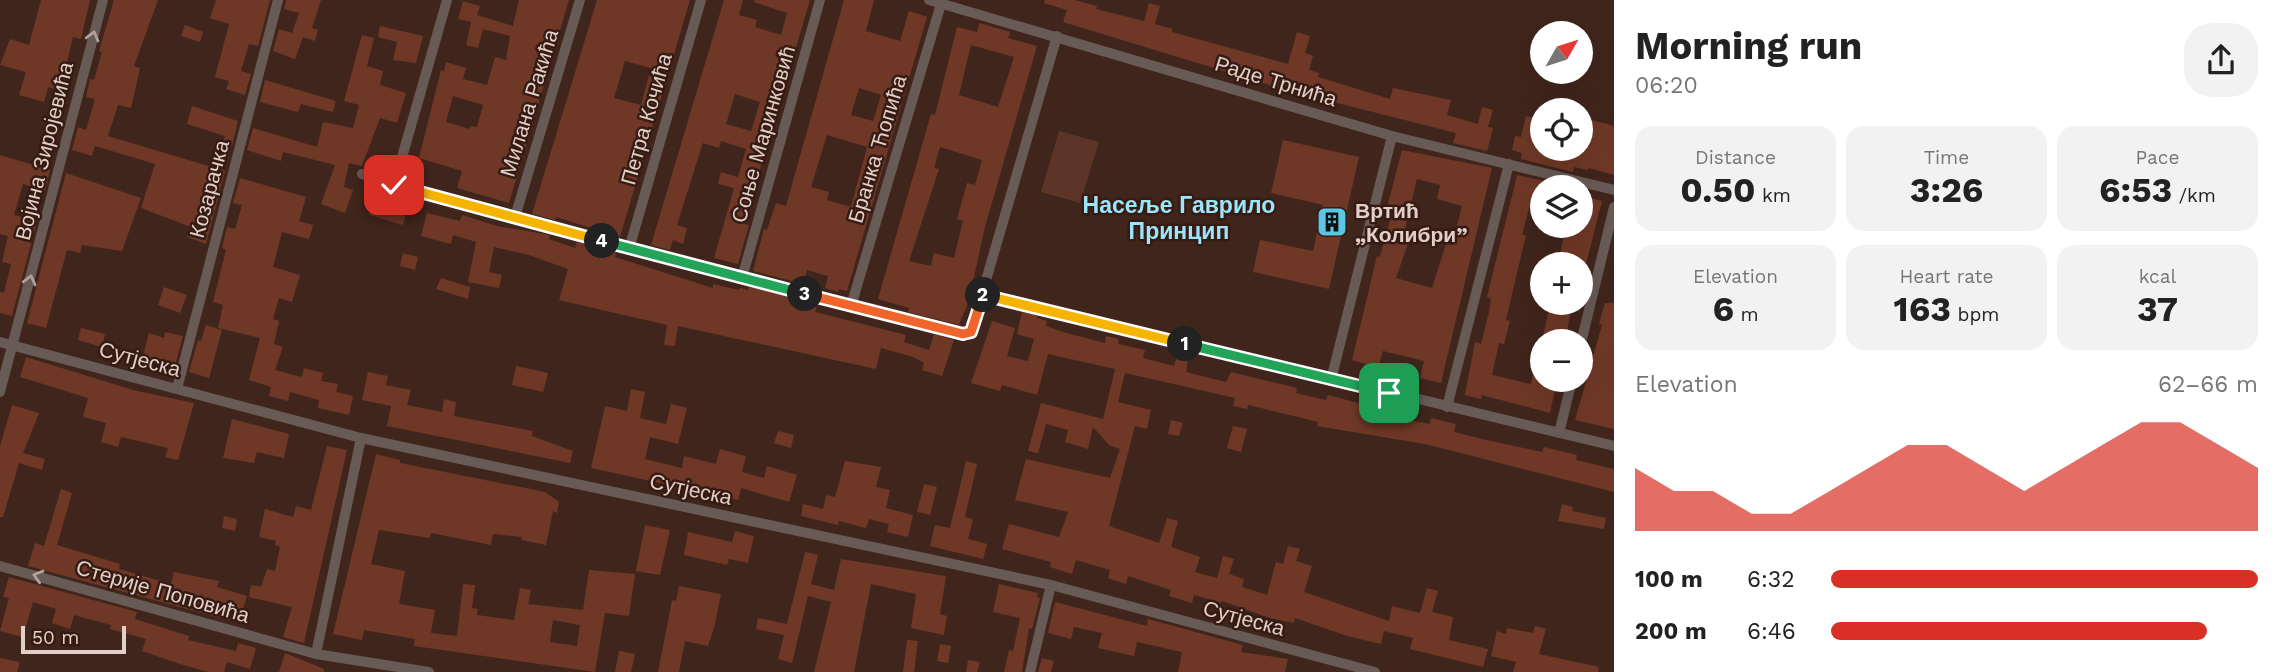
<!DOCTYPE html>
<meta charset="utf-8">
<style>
:root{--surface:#fff;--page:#f2f2f2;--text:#222;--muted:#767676;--accent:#d93025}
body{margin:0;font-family:"Work Sans",sans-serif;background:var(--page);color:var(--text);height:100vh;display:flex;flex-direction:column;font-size:26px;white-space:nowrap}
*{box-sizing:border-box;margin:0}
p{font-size:23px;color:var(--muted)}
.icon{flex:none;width:38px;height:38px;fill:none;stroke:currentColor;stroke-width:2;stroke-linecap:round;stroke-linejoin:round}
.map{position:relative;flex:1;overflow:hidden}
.drawer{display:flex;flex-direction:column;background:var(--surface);width:665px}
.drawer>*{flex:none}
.needle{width:46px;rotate:51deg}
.tools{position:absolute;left:1530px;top:21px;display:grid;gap:14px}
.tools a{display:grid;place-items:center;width:63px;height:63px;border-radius:50%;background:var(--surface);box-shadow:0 7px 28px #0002;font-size:35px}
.scale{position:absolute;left:21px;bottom:18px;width:105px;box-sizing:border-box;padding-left:7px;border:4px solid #e2cfc9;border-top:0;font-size:19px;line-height:24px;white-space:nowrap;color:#e2cfc9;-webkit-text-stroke:5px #361b13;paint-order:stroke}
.pin{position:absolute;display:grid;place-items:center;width:60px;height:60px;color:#fff;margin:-30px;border-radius:14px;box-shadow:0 4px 10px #0006}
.km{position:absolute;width:35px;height:35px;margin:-18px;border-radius:50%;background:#222;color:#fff;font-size:19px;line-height:35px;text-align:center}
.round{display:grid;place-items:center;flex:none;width:74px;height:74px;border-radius:28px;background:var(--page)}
.summary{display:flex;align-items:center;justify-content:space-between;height:119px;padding:0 21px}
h1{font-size:38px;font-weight:700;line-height:52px}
.metrics{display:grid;grid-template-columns:repeat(3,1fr);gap:10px;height:119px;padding:7px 21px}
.metrics div{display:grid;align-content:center;border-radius:18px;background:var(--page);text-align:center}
.metrics b{font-size:35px;font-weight:700}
.metrics small{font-size:19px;font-weight:400}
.metrics p{font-size:19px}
.chart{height:196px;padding:14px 21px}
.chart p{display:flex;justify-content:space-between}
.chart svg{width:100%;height:126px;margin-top:7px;fill:var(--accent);opacity:.7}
ul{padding:0 21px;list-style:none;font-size:23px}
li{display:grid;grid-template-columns:112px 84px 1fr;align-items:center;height:52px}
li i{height:18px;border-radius:9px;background:var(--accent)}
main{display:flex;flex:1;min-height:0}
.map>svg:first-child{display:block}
</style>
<main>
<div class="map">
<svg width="1614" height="672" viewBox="0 0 1614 672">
<rect width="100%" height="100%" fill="#40251c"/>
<polygon fill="#5d3528" points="1059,131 1099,142 1080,203 1041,192"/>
<g fill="#6f3826" fill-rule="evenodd">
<polygon points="41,0 90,0 81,39 73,37 66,67 73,69 67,92 48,87 44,102 19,95 26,72 0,65 10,39 29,45"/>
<polygon points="114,0 158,0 134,66 140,68 131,108 118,105 108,136 225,171 206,244 187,237 191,227 141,208 155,164 95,146 92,156 72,150 78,127 86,130 95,99 86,97 90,79 94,80 102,52 99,51"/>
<polygon points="216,0 270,0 258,46 249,44 241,71 251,74 245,95 226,89 229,81 215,77 229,24 210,18"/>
<polygon points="286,0 321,0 312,28 318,30 315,41 303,37 295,59 273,51 279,29 292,33 299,13 284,9"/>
<path d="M519 0H569L509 203 457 188 462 171 419 158 441 70 444 71 446 62 466 68 463 79 487 85 495 57 506 60 510 36 483 29 478 48 466 45 471 22 458 19 463 1 480 6 477 15 513 26ZM453 96 483 105 477 127 471 126 470 129 446 122Z"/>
<path d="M597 0H690L620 237 556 217 555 220 532 214ZM625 61 651 68 641 105 614 98Z"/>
<path d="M724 0H743L739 15 757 20 755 27 781 35 787 13 754 2 755 0H810L744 224 749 225 738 264 714 258 734 188 718 184 721 172 738 177 746 149 721 141 719 148 703 143 699 155 677 225 687 228 683 244 673 240 670 250 651 245ZM735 94 760 102 751 131 726 124Z"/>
<path d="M844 0H874L866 31 900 41 909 11 927 17 847 291 839 289 838 292 825 288 828 276 807 270 803 284 753 271 764 229 767 230 776 203 786 206ZM859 88 881 95 873 121 851 115ZM827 135 867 147 851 207 827 200 829 192 811 187Z"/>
<polygon points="1045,0 1075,0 1097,6 1096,9 1144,21 1149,3 1160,6 1155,24 1173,29 1172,32 1288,64 1297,32 1310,36 1305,53 1313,56 1309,70 1319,73 1318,77 1390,99 1393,88 1451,100 1447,115 1478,124 1482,107 1493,110 1488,127 1493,128 1487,151 1453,143 1456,133 1286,90 1063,22 1067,10 1044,3"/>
<path d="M979 23 1010 32 1008 38 1037 46 985 227 969 300 959 325 908 312 909 308 878 299 931 114 935 115 957 27 977 32ZM971 45 1014 57 998 107 959 95ZM940 147 982 160 975 185 967 183 957 219 963 221 954 258 934 253 931 266 909 261 939 169 934 168Z"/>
<polygon points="185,25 203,32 200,42 181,36"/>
<polygon points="380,26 423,36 416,63 393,60 397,42 378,37"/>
<polygon points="362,35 374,38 367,66 383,71 380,85 406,93 397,123 380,118 362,166 349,163 344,187 353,190 345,213 321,204 335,165 283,152 281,161 247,150 253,128 317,147 323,122 353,128 359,105 344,101"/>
<polygon points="265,80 336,101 333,112 301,104 298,112 260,102"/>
<polygon points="192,106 238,121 232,146 223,143 225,136 187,124"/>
<polygon points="1526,116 1542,120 1542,149 1580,149 1580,117 1614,126 1614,175 1589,168 1588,170 1574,167 1573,172 1521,159 1522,153 1512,150 1515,136 1521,137"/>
<polygon points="1283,140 1359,157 1329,289 1253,272 1260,240 1313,251 1323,205 1271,193"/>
<path d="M1402 150 1492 168 1441 383 1420 378 1424 361 1383 351 1378 368 1352 360 1377 256 1380 257 1390 221 1384 219ZM1417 179 1440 185 1437 199 1462 206 1452 245 1446 244 1432 288 1396 278 1411 235 1404 233Z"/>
<polygon points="0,155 50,170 45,191 23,184 14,215 37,221 12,316 0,313 0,292 4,293 11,264 2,262 8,236 0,234"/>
<polygon points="66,173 141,198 122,251 82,245 80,253 67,250 46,328 27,323"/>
<polygon points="1517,175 1569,187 1539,187 1536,202 1531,201 1522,235 1526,235 1506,320 1510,321 1504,344 1499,343 1492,375 1531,384 1537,356 1542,357 1542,380 1557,380 1550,413 1482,395 1481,399 1465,395 1475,342 1481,344 1489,312 1491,299 1487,297"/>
<polygon points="240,178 306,197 299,221 313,225 309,239 282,232 273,267 300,275 292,302 279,298 273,319 279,321 274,344 283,347 275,370 302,377 304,368 323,373 321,381 338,384 336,392 353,396 349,415 318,408 319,400 290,392 288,401 269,396 271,387 249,380 260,338 218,328 223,305 213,302 226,250 222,248 227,227 235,229 242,205 233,203"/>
<polygon points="374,195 408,205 403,225 369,215"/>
<polygon points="1580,195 1602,201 1586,264 1558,264 1566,226 1580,226"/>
<polygon points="427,213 460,221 462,215 497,226 550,235 549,239 575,248 577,242 616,252 615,257 713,288 713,284 739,290 740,288 748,290 749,286 817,304 815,312 906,335 904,342 929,350 934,334 954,340 942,376 922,370 924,363 913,357 881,348 876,369 678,326 675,346 664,345 667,325 559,300 568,269 529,255 494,247 489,272 502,275 499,288 468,282 476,242 453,235 451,244 421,236"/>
<polygon points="403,253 418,257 415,270 400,266"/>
<polygon points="441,278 470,287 468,299 436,289"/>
<polygon points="164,287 187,295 180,313 158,305"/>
<polygon points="1550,303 1573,303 1565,339 1560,341 1542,341"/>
<polygon points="1605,303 1614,303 1614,429 1575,420 1602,325 1599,324"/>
<polygon points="1022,312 1038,315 1037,318 1047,321 1046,326 1066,333 1105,343 1106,336 1119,339 1118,344 1145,350 1143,358 1174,366 1176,359 1188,362 1186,372 1226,382 1231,372 1297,388 1296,393 1326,400 1328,395 1384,410 1383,415 1430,424 1431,418 1456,424 1454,432 1482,439 1542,452 1544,447 1577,455 1576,460 1614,469 1614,492 1425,444 1317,426 1318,422 1248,405 1247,409 1233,406 1235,398 1125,373 1118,402 1151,410 1147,429 1135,426 1109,526 1159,543 1167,518 1178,521 1171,547 1200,557 1195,572 1217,578 1223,556 1234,559 1229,574 1244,579 1242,587 1267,595 1276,562 1283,564 1288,546 1300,549 1296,561 1312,566 1304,592 1389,621 1392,606 1420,613 1427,588 1438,591 1432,612 1453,617 1449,640 1488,649 1483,667 1410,649 1413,638 1384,631 1381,644 1347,636 1295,618 1294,623 1270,618 1222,601 1221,603 1194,595 1192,603 1169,596 1171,590 1128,576 1126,584 1108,578 1110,570 1076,560 1072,574 1050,567 1051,562 1002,549 1009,524 1059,537 1068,512 1015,500 1026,459 1110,478 1120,449 1109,445 1093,427 1088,449 1065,442 1068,430 1046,424 1038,453 1028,451 1041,403 1103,419 1115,369 1048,354 1037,395 1002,385 1000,391 971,383 992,321 1015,328 1007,356 1028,361 1034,339 1017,334"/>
<polygon points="206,325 222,330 209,378 189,372 198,340 201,341"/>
<polygon points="81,328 105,334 102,347 78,340"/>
<polygon points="165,332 183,336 174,369 142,360 149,333 164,338"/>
<polygon points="26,357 133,390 194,403 178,460 165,457 168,448 121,437 118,447 101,442 106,423 83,417 88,398 20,377"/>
<polygon points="516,366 548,373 543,392 512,385"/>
<polygon points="368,372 388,376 386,385 411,390 407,405 442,412 444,399 456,402 454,416 533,431 532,436 573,451 570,463 387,426 391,406 362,400"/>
<polygon points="631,389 645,392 640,418 666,424 671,404 687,408 678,444 650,437 645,459 682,468 684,456 716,464 720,449 746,456 742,472 764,478 767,466 797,475 789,502 741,488 738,500 591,468 605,406 627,411"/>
<polygon points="12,405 39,413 23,453 45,459 42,470 19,463 3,517 0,517 0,446"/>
<polygon points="232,419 289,434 284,458 257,452 254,463 223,458"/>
<polygon points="1171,420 1183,423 1179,436 1168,434"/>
<polygon points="1233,426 1247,429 1241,452 1227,448"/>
<polygon points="778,431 794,435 791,448 774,443"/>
<polygon points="327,446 347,450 304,643 283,637 292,607 249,597 251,585 261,587 267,569 275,571 280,547 275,545 276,541 259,537 265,509 293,517 296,506 311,510"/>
<path d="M376 454 400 460V463L545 492 559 502 557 513 553 511 546 545 521 540 522 537 493 534 491 545 431 533 430 538 379 530 371 564 405 571 399 604 435 610 431 633 457 636 463 584 475 585 472 608 478 609 477 615 514 620 520 588 531 590 528 604 583 610 589 570 635 574 629 616 605 613 595 672 414 646 415 639 364 630 362 640 333 634ZM553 620 580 625 577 646 550 642Z"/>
<polygon points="845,461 881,467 876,487 890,490 886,508 913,515 908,537 887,532 889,524 869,519 866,528 839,521 838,525 801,516 803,504 823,509 826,495 835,497"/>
<polygon points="966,461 977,464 965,517 973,519 968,539 987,544 983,559 930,546 935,525 950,528"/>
<polygon points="924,484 937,487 930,515 917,512"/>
<polygon points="61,489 72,493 57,545 120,564 119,569 171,584 174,572 219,581 217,587 247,596 239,623 28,566 35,543 44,546"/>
<polygon points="1562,504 1573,507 1572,511 1606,518 1604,529 1558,521"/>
<polygon points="224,516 237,519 235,531 222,528"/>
<polygon points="645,525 670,530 660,575 636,571"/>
<polygon points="735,531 754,536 748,563 729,559 727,565 684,555 688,532 732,542"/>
<polygon points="805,552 818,555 811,584 834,590 841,559 946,576 940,614 947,616 944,635 911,628 916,594 871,584 854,672 814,672 831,602 808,596 792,663 778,659 784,635 756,629 758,618 787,624"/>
<polygon points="9,577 137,612 135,619 189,636 188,640 236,651 238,643 256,648 250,669 227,662 224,672 208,672 180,664 142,651 146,639 110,629 111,625 74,615 70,629 52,623 56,609 33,602 23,637 0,631 9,598 3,597"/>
<polygon points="999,584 1038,593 1037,597 1040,598 1032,629 1029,628 1022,672 1004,672 1009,650 1013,651 1020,618 993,612"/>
<polygon points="679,586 721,594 715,624 708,646 685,641 679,672 658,672 672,600 676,601"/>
<polygon points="1055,602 1147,626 1148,619 1243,645 1241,652 1288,659 1285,672 1178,672 1182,652 1137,642 1134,656 1098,648 1102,633 1074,627 1071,639 1048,633"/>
<polygon points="1535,626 1546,629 1539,654 1599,667 1598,672 1513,672 1516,662 1491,656 1497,631 1506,634 1507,628 1533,633"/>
<polygon points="907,640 918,641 914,672 903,672"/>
<polygon points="940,644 951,646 948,663 937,661"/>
<polygon points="619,651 635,654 631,672 615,672"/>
<polygon points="285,653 324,669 324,672 279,672"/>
<polygon points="0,658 20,662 17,672 0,672"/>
<polygon points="1042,658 1054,661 1051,672 1038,672"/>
<polygon points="968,660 980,662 977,672 966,672"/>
</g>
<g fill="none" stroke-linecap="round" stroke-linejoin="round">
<g stroke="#685a55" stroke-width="10">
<polyline points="929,0 1392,136 1614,190"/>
<polyline points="362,174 410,190 963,334 971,332 1057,36"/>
<polyline points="394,185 447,0"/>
<polyline points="515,217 580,0"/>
<polyline points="629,249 701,0"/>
<polyline points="742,278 820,0"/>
<polyline points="983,294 1614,446"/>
<polyline points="851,306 941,4"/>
<polyline points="0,342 361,438 1051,585 1375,672"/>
<polyline points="1580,347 1614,207"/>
<polyline points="1331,380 1392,136"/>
<polyline points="177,389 278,0"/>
<polyline points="0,392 103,0"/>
<polyline points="1447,407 1509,164"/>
<polyline points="1559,433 1572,380"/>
<polyline points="0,566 316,654 429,672"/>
<polyline points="316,654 361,438"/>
<polyline points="1030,672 1051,585"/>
</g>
</g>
<defs><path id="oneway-chevron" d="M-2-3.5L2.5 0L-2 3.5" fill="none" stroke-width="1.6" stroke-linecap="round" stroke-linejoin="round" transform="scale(1.75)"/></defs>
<g stroke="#b1a09b">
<use href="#oneway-chevron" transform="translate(93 36) rotate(-75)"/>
<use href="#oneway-chevron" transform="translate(30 280) rotate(-76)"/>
<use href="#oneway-chevron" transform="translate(38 576) rotate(-164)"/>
</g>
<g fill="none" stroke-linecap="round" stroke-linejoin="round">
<g stroke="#fff" stroke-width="14">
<polyline id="split-1" points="1185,344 1389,393"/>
</g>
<g stroke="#fff" stroke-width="14">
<polyline id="split-2" points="983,295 1185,344"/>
</g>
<g stroke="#fff" stroke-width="14">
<polyline id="split-3" points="805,294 963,334 971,332 983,295"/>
</g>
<g stroke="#fff" stroke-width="14">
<polyline id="split-4" points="602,241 805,294"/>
</g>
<g stroke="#fff" stroke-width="14">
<polyline id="split-5" points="394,185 602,241"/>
</g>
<use href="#split-1" stroke="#22a559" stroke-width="9"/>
<use href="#split-2" stroke="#f5b400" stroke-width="9"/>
<use href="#split-3" stroke="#f0652b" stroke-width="9"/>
<use href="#split-4" stroke="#22a559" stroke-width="9"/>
<use href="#split-5" stroke="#f5b400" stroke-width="9"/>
</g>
<defs>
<g id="building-square" transform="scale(1.575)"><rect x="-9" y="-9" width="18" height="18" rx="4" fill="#5ac8e5" stroke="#361b13"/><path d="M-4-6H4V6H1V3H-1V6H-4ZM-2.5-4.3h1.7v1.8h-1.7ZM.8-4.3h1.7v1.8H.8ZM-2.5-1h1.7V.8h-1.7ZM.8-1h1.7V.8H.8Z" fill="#111"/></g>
</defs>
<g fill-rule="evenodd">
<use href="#building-square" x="1332" y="222"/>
</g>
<g text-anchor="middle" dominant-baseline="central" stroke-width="5" stroke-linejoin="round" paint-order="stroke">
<g font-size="21" fill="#e2cfc9" stroke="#361b13">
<text transform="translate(1276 81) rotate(17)">Раде Трнића</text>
<text transform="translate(529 103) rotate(-73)">Милана Ракића</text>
<text transform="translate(646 119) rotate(-74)">Петра Кочића</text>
<text transform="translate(763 134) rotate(-74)">Соње Маринковић</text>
<text transform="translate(877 149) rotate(-73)">Бранка Ћопића</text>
<text transform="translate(44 151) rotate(-76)">Војина Зиројевића</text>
<text transform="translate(209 189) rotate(-75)">Козарачка</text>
<text transform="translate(140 359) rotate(15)">Сутјеска</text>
<text transform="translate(691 489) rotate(12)">Сутјеска</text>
<text transform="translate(163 591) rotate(16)">Стерије Поповића</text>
<text transform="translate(1244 618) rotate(15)">Сутјеска</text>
</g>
<g font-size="21" font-weight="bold" fill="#e2cfc9" stroke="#361b13" text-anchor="start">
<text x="1355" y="210">Вртић<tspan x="1355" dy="24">„Колибри”</tspan></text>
</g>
<g font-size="23" font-weight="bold" fill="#9ae5fb" stroke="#361b13">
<text x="1179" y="205">Насеље Гаврило<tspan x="1179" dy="26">Принцип</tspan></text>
</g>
</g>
</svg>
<div class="tools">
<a><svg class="needle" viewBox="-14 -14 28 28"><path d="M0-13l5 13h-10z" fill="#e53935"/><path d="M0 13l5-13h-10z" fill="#767676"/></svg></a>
<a><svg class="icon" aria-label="locate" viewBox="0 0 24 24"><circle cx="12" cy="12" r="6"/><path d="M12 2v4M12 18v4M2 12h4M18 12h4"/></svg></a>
<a><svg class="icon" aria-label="layers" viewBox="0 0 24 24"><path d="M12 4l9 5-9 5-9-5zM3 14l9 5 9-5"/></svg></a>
<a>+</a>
<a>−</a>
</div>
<div class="scale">50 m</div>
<div class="pin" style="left:1389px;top:393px;background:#1e9e55"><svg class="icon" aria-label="arrive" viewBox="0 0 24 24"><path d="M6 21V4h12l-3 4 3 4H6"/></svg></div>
<div class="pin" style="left:394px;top:185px;background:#d93025"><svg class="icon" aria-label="check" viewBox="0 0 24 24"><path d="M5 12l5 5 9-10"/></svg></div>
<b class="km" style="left:1185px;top:344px">1</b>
<b class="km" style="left:983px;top:295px">2</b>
<b class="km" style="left:805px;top:294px">3</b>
<b class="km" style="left:602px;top:241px">4</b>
</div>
<section class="drawer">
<div class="summary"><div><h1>Morning run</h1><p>06:20</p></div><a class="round"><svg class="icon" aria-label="share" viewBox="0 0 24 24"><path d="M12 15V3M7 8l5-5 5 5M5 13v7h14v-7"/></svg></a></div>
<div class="metrics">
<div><p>Distance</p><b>0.50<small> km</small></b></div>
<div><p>Time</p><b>3:26</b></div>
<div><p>Pace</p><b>6:53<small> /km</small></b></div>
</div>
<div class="metrics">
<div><p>Elevation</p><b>6<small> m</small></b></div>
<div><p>Heart rate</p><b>163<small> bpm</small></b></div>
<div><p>kcal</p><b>37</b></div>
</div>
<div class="chart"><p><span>Elevation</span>62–66 m</p>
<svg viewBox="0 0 160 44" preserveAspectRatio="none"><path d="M0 44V22L10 30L20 30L30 38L40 38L50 30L60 22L70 14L80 14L90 22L100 30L110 22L120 14L130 6L140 6L150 14L160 22V44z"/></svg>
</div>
<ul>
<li><b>100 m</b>6:32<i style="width:100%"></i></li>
<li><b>200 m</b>6:46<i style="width:88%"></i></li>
</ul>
</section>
</main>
